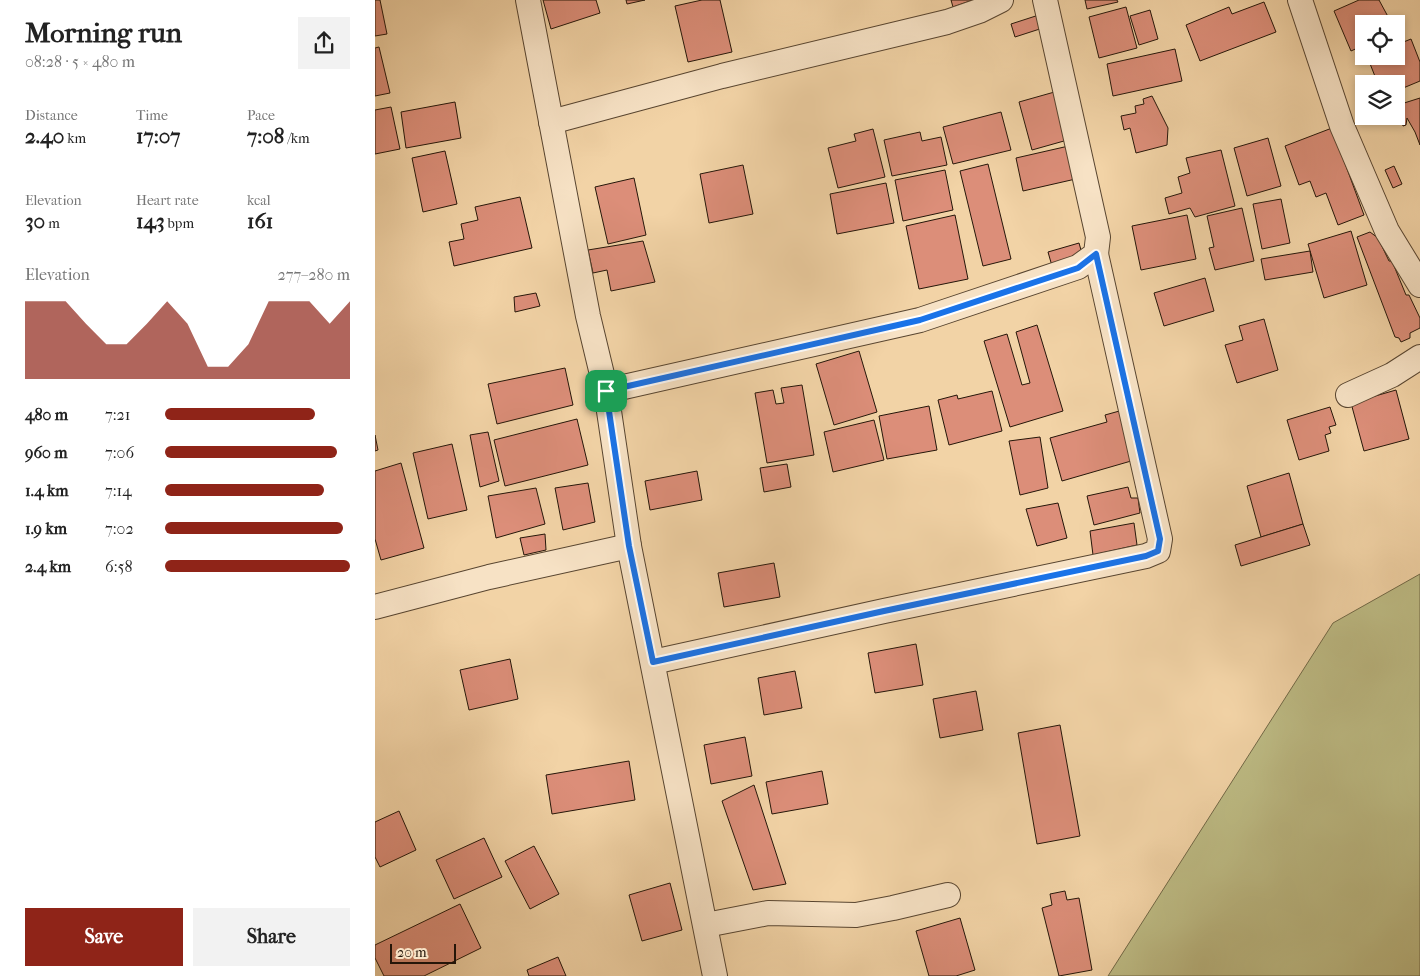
<!DOCTYPE html>
<meta charset="utf-8">
<style>
:root{--surface:#fff;--page:#f2f2f2;--text:#222;--muted:#767676;--accent:#8f2418}
body{margin:0;font-family:"IM FELL French Canon",serif;background:var(--page);color:var(--text);height:100vh;display:flex;flex-direction:column;font-size:19px;white-space:nowrap}
*{box-sizing:border-box;margin:0}
p{font-size:16px;color:var(--muted)}
.icon{flex:none;width:28px;height:28px;fill:none;stroke:currentColor;stroke-width:2;stroke-linecap:round;stroke-linejoin:round}
.map{position:relative;flex:1;overflow:hidden}
.panel{display:flex;flex-direction:column;background:var(--surface);width:375px}
.panel>*{flex:none}
.controls{position:absolute;left:980px;top:15px;display:grid;gap:10px}
.controls a{display:grid;place-items:center;width:50px;height:50px;border-radius:0px;background:var(--surface);box-shadow:0 2px 8px #0003;font-size:25px}
.scale{position:absolute;left:15px;bottom:12px;width:66px;box-sizing:border-box;padding-left:5px;border:2px solid #251609;border-top:0;font-size:14px;line-height:18px;white-space:nowrap;color:#251609;-webkit-text-stroke:4px #f7e2c5;paint-order:stroke}
.pin{position:absolute;display:grid;place-items:center;width:42px;height:42px;color:#fff;margin:-21px;border-radius:10px;box-shadow:0 2px 8px #0006}
.round{display:grid;place-items:center;flex:none;width:52px;height:52px;border-radius:0px;background:var(--page)}
.head{display:flex;align-items:center;justify-content:space-between;height:85px;padding:0 25px}
h1{font-size:28px;font-weight:700;line-height:38px}
.stats{display:grid;grid-template-columns:repeat(3,1fr);gap:8px;height:85px;padding:5px 25px}
.stats div{display:grid;align-content:center}
.stats b{font-size:21px;font-weight:700}
.stats small{font-size:14px;font-weight:400}
.stats p{font-size:14px}
.chart{height:140px;padding:10px 25px}
.chart p{display:flex;justify-content:space-between}
.chart svg{width:100%;height:90px;margin-top:5px;fill:var(--accent);opacity:.7}
.cta{display:flex;gap:10px;margin-top:auto;padding:10px 25px}
.cta a{flex:1;height:58px;border-radius:0px;background:var(--accent);color:#fff;font-size:20px;font-weight:700;line-height:58px;text-align:center}
.cta a+a{background:var(--page);color:var(--text)}
ul{padding:0 25px;list-style:none;font-size:16px}
li{display:grid;grid-template-columns:80px 60px 1fr;align-items:center;height:38px}
li i{height:12px;border-radius:6px;background:var(--accent)}
main{display:flex;flex:1;min-height:0}
.map>svg:first-child{display:block}
</style>
<main>
<section class="panel">
<div class="head"><div><h1>Morning run</h1><p>08:28 · 5 × 480 m</p></div><a class="round"><svg class="icon" aria-label="share" viewBox="0 0 24 24"><path d="M12 15V3M7 8l5-5 5 5M5 13v7h14v-7"/></svg></a></div>
<div class="stats">
<div><p>Distance</p><b>2.40<small> km</small></b></div>
<div><p>Time</p><b>17:07</b></div>
<div><p>Pace</p><b>7:08<small> /km</small></b></div>
</div>
<div class="stats">
<div><p>Elevation</p><b>30<small> m</small></b></div>
<div><p>Heart rate</p><b>143<small> bpm</small></b></div>
<div><p>kcal</p><b>161</b></div>
</div>
<div class="chart"><p><span>Elevation</span>277–280 m</p>
<svg viewBox="0 0 160 44" preserveAspectRatio="none"><path d="M0 44V6L10 6L20 6L30 17L40 27L50 27L60 17L70 6L80 17L90 38L100 38L110 27L120 6L130 6L140 6L150 17L160 6V44z"/></svg>
</div>
<ul>
<li><b>480 m</b>7:21<i style="width:81%"></i></li>
<li><b>960 m</b>7:06<i style="width:93%"></i></li>
<li><b>1.4 km</b>7:14<i style="width:86%"></i></li>
<li><b>1.9 km</b>7:02<i style="width:96%"></i></li>
<li><b>2.4 km</b>6:58<i style="width:100%"></i></li>
</ul>
<div class="cta"><a>Save</a><a>Share</a></div>
</section>
<div class="map">
<svg width="1045" height="976" viewBox="0 0 1045 976">
<rect width="100%" height="100%" fill="#f2d3a6"/>
<filter id="stains"><feTurbulence type="fractalNoise" baseFrequency=".004" numOctaves="4"/><feColorMatrix values="0 0 0 0 .2 0 0 0 0 .09 0 0 0 0 .02 0 0 0 .5 -.17"/></filter>
<radialGradient id="worn" r=".72"><stop offset=".6" stop-color="#630" stop-opacity="0"/><stop offset="1" stop-color="#630" stop-opacity=".3"/></radialGradient>
<polygon fill="#bdbb84" stroke="#716846" points="1045,574 1045,976 733,976 958,623"/>
<g fill="#dc8e79" stroke="#251609">
<polygon points="0,0 5,0 12,34 0,36"/>
<polygon points="168,0 221,0 225,13 176,29"/>
<polygon points="251,0 270,0 252,4"/>
<polygon points="327,0 345,0 357,52 313,62 300,6"/>
<polygon points="576,0 598,0 578,7"/>
<polygon points="710,0 742,0 743,2 712,9"/>
<polygon points="984,0 1004,0 1017,24 989,24 989,45 976,51 959,11"/>
<polygon points="889,2 901,32 825,61 811,25 854,7 857,14"/>
<polygon points="751,7 762,48 724,58 714,17"/>
<polygon points="775,10 783,39 764,45 755,16"/>
<polygon points="670,13 674,26 640,37 636,24"/>
<polygon points="1036,39 1045,62 1045,81 1021,91 1021,84 1003,84 992,56 1021,56 1021,45"/>
<polygon points="4,47 15,93 0,96 0,48"/>
<polygon points="800,49 807,81 738,96 732,64"/>
<polygon points="683,91 696,139 657,150 644,102"/>
<polygon points="777,96 793,128 792,145 761,153 755,128 749,130 746,116 761,113 760,106 769,104 768,99"/>
<polygon points="1045,98 1045,145 1040,132 1032,118 1031,125 1028,126 1023,109 1027,108 1026,104"/>
<polygon points="80,102 86,138 31,148 26,112"/>
<polygon points="16,107 25,149 0,154 0,110"/>
<polygon points="626,112 636,150 578,164 568,127"/>
<polygon points="957,128 989,215 963,225 951,193 941,197 935,181 924,185 910,146"/>
<polygon points="498,129 510,177 463,188 453,148 481,141 479,134"/>
<polygon points="545,132 547,141 566,137 572,165 517,176 509,140"/>
<polygon points="893,138 906,186 872,196 859,148"/>
<polygon points="698,145 705,178 648,191 641,158"/>
<polygon points="846,150 860,206 820,217 815,208 794,214 790,198 807,193 803,177 815,173 811,158"/>
<polygon points="70,151 82,204 48,212 37,158"/>
<polygon points="613,164 636,259 608,266 585,171"/>
<polygon points="368,165 378,214 334,223 325,174"/>
<polygon points="1019,166 1027,184 1018,188 1010,170"/>
<polygon points="570,170 578,210 528,221 520,180"/>
<polygon points="259,178 271,235 233,244 220,187"/>
<polygon points="511,183 519,223 462,234 455,194"/>
<polygon points="145,197 157,248 79,266 74,242 89,239 86,224 103,220 100,207"/>
<polygon points="906,199 915,243 887,249 878,204"/>
<polygon points="867,208 879,261 840,270 834,248 839,247 832,216"/>
<polygon points="580,215 593,279 544,289 531,226"/>
<polygon points="812,215 821,259 766,270 757,226"/>
<polygon points="976,231 992,285 949,298 933,244"/>
<polygon points="995,232 1003,238 1014,261 1017,261 1031,295 1034,295 1045,318 1045,328 1035,333 1035,338 1026,342 1024,338 1020,337 982,237"/>
<polygon points="268,241 280,282 236,291 232,270 218,273 213,250"/>
<polygon points="704,243 708,257 677,266 673,252"/>
<polygon points="935,251 938,272 890,280 886,259"/>
<polygon points="830,278 839,311 789,326 779,293"/>
<polygon points="161,293 165,306 140,312 139,297"/>
<polygon points="889,319 903,370 862,383 850,345 868,340 864,326"/>
<polygon points="662,325 688,411 635,427 609,341 632,334 647,385 655,383 641,332"/>
<polygon points="484,351 502,412 459,425 441,364"/>
<polygon points="190,368 198,405 122,424 113,384"/>
<polygon points="427,385 439,455 392,463 380,393 398,390 401,404 409,403 406,388"/>
<polygon points="1021,390 1034,439 989,451 976,403"/>
<polygon points="617,391 627,431 574,445 563,400 582,395 583,399"/>
<polygon points="554,406 562,450 512,459 504,416"/>
<polygon points="955,407 961,425 954,427 956,433 950,435 954,451 924,460 912,420"/>
<polygon points="748,410 763,459 687,481 675,438 732,422 730,415"/>
<polygon points="202,419 213,465 130,486 119,440"/>
<polygon points="499,420 509,460 458,472 449,432"/>
<polygon points="113,432 124,481 105,487 95,435"/>
<polygon points="0,435 3,450 0,451"/>
<polygon points="665,437 673,488 645,495 634,441"/>
<polygon points="77,444 92,510 53,519 38,453"/>
<polygon points="26,463 49,548 6,560 0,539 0,471"/>
<polygon points="412,464 416,487 389,492 385,468"/>
<polygon points="322,471 327,500 275,510 270,481"/>
<polygon points="914,473 928,524 886,537 872,486"/>
<polygon points="213,483 220,522 188,530 180,488"/>
<polygon points="753,487 756,498 763,498 765,513 719,525 712,496"/>
<polygon points="161,488 170,524 121,538 113,496"/>
<polygon points="683,503 692,538 662,546 651,509"/>
<polygon points="759,523 762,545 718,555 715,531"/>
<polygon points="928,524 935,545 866,566 860,545"/>
<polygon points="170,534 171,550 149,555 145,538"/>
<polygon points="399,563 405,597 349,607 343,573"/>
<polygon points="541,644 548,685 500,693 493,653"/>
<polygon points="135,659 143,699 94,710 85,670"/>
<polygon points="420,671 427,708 389,715 383,678"/>
<polygon points="601,691 608,730 565,738 558,699"/>
<polygon points="685,725 705,836 662,844 643,733"/>
<polygon points="370,737 377,776 336,784 329,745"/>
<polygon points="254,761 260,800 177,814 171,775"/>
<polygon points="447,771 453,804 397,814 391,782"/>
<polygon points="379,785 411,884 378,890 347,801"/>
<polygon points="24,811 41,850 5,867 0,857 0,822"/>
<polygon points="109,838 127,877 79,899 61,860"/>
<polygon points="159,846 184,894 155,909 130,861"/>
<polygon points="295,883 307,930 267,941 254,895"/>
<polygon points="690,891 692,900 704,898 717,970 684,976 667,908 677,905 675,894"/>
<polygon points="85,904 106,948 49,976 9,976 0,958 0,945"/>
<polygon points="585,918 600,970 581,976 554,976 541,931"/>
<polygon points="183,957 191,976 154,976 152,970"/>
</g>
<g fill="none" stroke-linecap="round" stroke-linejoin="round">
<g stroke="#584530" stroke-width="26">
<g id="minor">
<polyline points="153,0 213,316 231,391 254,546 340,976"/>
<polyline points="925,0 967,126 1012,231 1045,285"/>
<polyline points="176,122 347,76 572,22 604,11 626,0"/>
<polyline points="231,391 545,320 703,267 721,254 723,237 670,0"/>
<polyline points="973,395 1017,375 1045,357"/>
<polyline points="0,607 114,577 254,546"/>
<polyline points="278,662 509,611 771,556 783,551 785,539 721,254"/>
<polyline points="331,925 393,913 481,915 518,908 573,895"/>
</g>
</g>
<use href="#minor" stroke="#f7e2c5" stroke-width="24"/>
</g>
<g fill="none" stroke-linecap="round" stroke-linejoin="round">
<g stroke="#fff" stroke-width="10">
<polygon id="route" points="721,254 785,539 783,551 771,556 509,611 278,662 254,546 231,391 545,320 703,268"/>
</g>
<use href="#route" stroke="#1a73e8" stroke-width="6"/>
</g>
<rect width="100%" height="100%" filter="url(#stains)"/>
<rect width="100%" height="100%" fill="url(#worn)"/>
</svg>
<div class="controls">
<a><svg class="icon" aria-label="locate" viewBox="0 0 24 24"><circle cx="12" cy="12" r="6"/><path d="M12 2v4M12 18v4M2 12h4M18 12h4"/></svg></a>
<a><svg class="icon" aria-label="layers" viewBox="0 0 24 24"><path d="M12 4l9 5-9 5-9-5zM3 14l9 5 9-5"/></svg></a>
</div>
<div class="scale">20 m</div>
<div class="pin" style="left:231px;top:391px;background:#1e9e55"><svg class="icon" aria-label="arrive" viewBox="0 0 24 24"><path d="M6 21V4h12l-3 4 3 4H6"/></svg></div>
</div>
</main>
